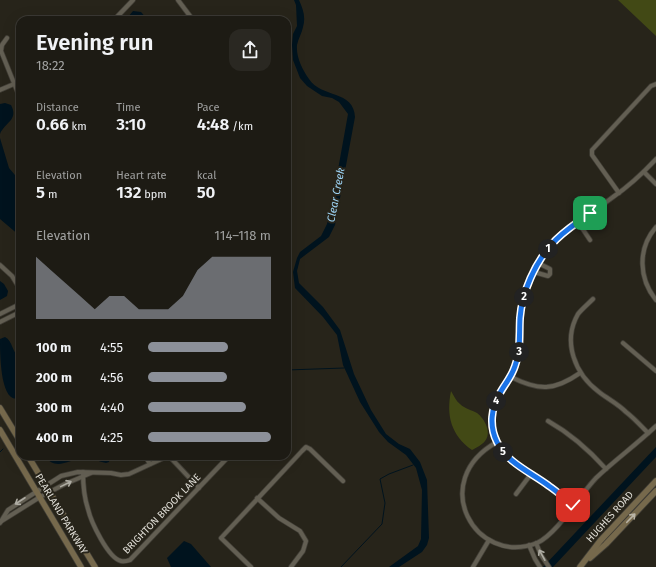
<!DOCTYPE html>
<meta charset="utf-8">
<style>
:root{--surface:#1d1b14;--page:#2a2822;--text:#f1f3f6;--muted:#a0a1a0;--line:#3b3934;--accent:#8c9099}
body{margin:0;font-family:"Fira Sans",sans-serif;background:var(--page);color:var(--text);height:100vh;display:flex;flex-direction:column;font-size:15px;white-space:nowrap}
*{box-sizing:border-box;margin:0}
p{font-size:13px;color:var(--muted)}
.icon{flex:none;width:22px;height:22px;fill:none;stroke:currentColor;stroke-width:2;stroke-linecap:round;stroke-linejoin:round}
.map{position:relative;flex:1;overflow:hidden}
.side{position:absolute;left:16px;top:16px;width:275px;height:444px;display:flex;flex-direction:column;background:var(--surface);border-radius:12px;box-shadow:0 4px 16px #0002,0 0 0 1px var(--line)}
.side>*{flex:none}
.pin{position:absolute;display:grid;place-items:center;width:34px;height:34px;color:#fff;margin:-17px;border-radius:8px;box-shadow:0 2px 6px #0006}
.km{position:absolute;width:20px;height:20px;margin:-10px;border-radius:50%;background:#222;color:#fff;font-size:11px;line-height:20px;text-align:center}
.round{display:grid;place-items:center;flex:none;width:42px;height:42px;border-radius:12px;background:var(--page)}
.summary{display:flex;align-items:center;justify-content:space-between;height:68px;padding:0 20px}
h1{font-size:22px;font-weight:600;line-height:30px}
.metrics{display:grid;grid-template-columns:repeat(3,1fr);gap:6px;height:68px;padding:4px 20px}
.metrics div{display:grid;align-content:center}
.metrics b{font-size:17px;font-weight:600}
.metrics small{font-size:11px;font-weight:400}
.metrics p{font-size:11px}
.chart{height:112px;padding:8px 20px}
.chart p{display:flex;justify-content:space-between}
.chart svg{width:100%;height:72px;margin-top:4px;fill:var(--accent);opacity:.7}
ul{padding:0 20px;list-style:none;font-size:13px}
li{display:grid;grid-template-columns:64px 48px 1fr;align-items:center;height:30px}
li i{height:10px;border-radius:5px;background:var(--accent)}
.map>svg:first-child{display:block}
</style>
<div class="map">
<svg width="656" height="567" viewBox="0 0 656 567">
<rect width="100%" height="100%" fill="#27241a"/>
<g fill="#424915">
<polygon points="618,0 656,0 656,36"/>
<path d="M451 391C454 396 456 401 460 404 465 409 472 410 477 413 485 419 492 433 485 441 482 445 476 448 472 450 451 435 446 416 451 391Z"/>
</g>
<g fill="#00131e">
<path d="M294 0H299C303 9 306 17 303 27 302 33 298 39 297 45 296 57 302 69 309 79 321 98 354 90 355 117L335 225 329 237 300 259 297 271 299 283 323 307 340 330 354 374 371 410 386 434 399 444 410 449 420 462 427 480 429 538 427 545 422 552 399 567H389L418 546 421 539 422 490 416 468 406 455 388 442 379 432 360 402 343 365 337 335 323 317 295 288 293 272 297 258 300 252 321 236 327 224 332 203 348 114 339 102 332 98 322 96 307 86 300 78 293 60 292 45 293 34 297 26 296 5Z"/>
<polygon points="133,11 141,12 148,20 129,20 128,17"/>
<path d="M5 103 11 105C19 120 5 122 0 134V104Z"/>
<polygon points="0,138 9,168 20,181 20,236 0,219"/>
<polygon points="0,281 4,284 8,291 7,296 0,300"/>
<path d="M5 337C13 341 12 353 20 358V398C0 406 0 353 0 339Z"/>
<polygon points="656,447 656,457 553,567 543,567"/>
<path d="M45 456H110L109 462 106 463C98 461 91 458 83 458 69 459 56 472 45 456Z"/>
<polygon points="184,541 191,544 211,567 171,567 167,558"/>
</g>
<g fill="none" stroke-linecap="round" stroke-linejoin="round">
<g stroke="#00131e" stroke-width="1">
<polyline points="287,370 344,368"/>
<polyline points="0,452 3,449"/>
<polyline points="341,567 382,524 385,503 380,479 389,474 413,465"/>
</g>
<g stroke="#423f37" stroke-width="5.5">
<g id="street">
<polyline points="178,0 193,20"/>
<polyline points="114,20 133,0"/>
<polyline points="7,38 2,45 1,51 20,98"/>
<polyline points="0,90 14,84"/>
<polyline points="644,172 656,184"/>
<polyline points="619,193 592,155 592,150 651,86 656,84"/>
<polyline points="578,222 590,240"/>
<path d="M656 227C637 249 639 279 656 300"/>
<polyline points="0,265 12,276 20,289"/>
<polyline points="534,272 548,276 550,274 550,269 538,263"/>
<path d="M593 299C588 304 582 309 578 314 562 342 575 374 599 392 608 399 618 404 626 412 634 418 641 426 648 433"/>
<polyline points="0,314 20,304"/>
<polyline points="0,322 20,312"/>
<polyline points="623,343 656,371"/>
<path d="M511 377C539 391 554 391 580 373"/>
<path d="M548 421C571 434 589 450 606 469"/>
<path d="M497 442C427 481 475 567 537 543 558 533 579 496 596 478 615 460 637 444 656 426"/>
<polyline points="145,456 150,464"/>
<polyline points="169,456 199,488"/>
<path d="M83 472C83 485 84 497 88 509 91 522 108 558 121 561 124 562 127 561 130 560L229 456"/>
<polyline points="516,494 531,474"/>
<polyline points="257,498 279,518 300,531 306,541 303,551 291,567"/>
<path d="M573 505C565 499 556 491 547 485 520 466 485 450 493 410 496 397 506 387 512 376 514 370 516 364 518 359 521 346 520 332 520 319 521 309 523 297 527 287 545 238 575 226 613 197 629 186 643 173 656 159"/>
<polyline points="0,522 40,497 65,484 91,473"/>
<polyline points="0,523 8,510 61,476 78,472 111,473 121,475 129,474 168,456"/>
<polyline points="536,543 541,555 549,567"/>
<polyline points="529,545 535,559 540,567"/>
<polyline points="251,567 221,538 302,451 306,447 310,449 343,481"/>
<polyline points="473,567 489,540"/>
</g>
</g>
<g stroke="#423f37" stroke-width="7">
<g id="secondary">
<polyline points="0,408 20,441"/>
<polyline points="0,430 81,567"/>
<polyline points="28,456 95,567"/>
<polyline points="590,558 606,544 656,491"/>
<polyline points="580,567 600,541 656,481"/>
</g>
</g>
<use href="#street" stroke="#635f53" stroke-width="4"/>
<use href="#secondary" stroke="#76694c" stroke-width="5.5"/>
</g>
<defs><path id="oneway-shaft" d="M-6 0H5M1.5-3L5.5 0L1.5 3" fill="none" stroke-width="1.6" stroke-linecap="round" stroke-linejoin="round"/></defs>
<g stroke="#adaba2">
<use href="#oneway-shaft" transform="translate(66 484) rotate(-26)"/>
<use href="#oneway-shaft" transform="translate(20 501) rotate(147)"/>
<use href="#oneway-shaft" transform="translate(542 555) rotate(-119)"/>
</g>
<use stroke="#bab4a6" href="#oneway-shaft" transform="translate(631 518) rotate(-46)"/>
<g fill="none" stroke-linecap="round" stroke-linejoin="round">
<g stroke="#fff" stroke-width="8">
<path id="route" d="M573 505C565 499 558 492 549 486 532 473 507 463 497 442 489 426 491 408 500 393 505 384 512 376 515 366 521 351 519 334 520 318 522 292 535 263 552 244 562 232 577 223 590 213"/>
</g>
<use href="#route" stroke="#1a73e8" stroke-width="5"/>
</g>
<g text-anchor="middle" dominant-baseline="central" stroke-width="4" stroke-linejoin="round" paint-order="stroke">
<g font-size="10" fill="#dfddd6" stroke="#27241a">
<text transform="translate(61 514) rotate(59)">PEARLAND PARKWAY</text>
<text transform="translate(162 514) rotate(-46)">BRIGHTON BROOK LANE</text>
<text transform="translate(610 517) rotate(-48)">HUGHES ROAD</text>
</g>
<g font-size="11" font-style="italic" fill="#9dd3f4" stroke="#27241a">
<text transform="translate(336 195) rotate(-79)">Clear Creek</text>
</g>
</g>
</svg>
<div class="pin" style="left:590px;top:213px;background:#1e9e55"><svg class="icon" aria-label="arrive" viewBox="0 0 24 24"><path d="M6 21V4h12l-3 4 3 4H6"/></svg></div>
<div class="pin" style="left:573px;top:505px;background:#d93025"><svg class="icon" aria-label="check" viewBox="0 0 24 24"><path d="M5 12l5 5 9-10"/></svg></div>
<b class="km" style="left:548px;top:249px">1</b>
<b class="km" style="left:524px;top:297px">2</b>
<b class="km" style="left:519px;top:352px">3</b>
<b class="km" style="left:496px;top:401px">4</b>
<b class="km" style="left:503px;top:452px">5</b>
<section class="side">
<div class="summary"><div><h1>Evening run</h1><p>18:22</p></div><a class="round"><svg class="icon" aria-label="share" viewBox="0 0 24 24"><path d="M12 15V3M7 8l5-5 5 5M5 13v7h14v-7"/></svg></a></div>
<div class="metrics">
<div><p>Distance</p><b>0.66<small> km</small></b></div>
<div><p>Time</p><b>3:10</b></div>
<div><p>Pace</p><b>4:48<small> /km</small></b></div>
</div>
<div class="metrics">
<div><p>Elevation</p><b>5<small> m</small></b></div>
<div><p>Heart rate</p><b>132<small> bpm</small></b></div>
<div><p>kcal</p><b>50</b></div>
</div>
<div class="chart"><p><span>Elevation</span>114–118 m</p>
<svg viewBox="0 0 160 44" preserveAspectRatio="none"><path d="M0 44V6L10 14L20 22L30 30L40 38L50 30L60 30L70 38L80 38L90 38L100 30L110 14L120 6L130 6L140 6L150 6L160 6V44z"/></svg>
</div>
<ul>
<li><b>100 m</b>4:55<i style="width:65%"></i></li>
<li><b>200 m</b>4:56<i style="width:64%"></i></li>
<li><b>300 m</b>4:40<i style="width:80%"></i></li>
<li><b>400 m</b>4:25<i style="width:100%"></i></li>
</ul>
</section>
</div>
